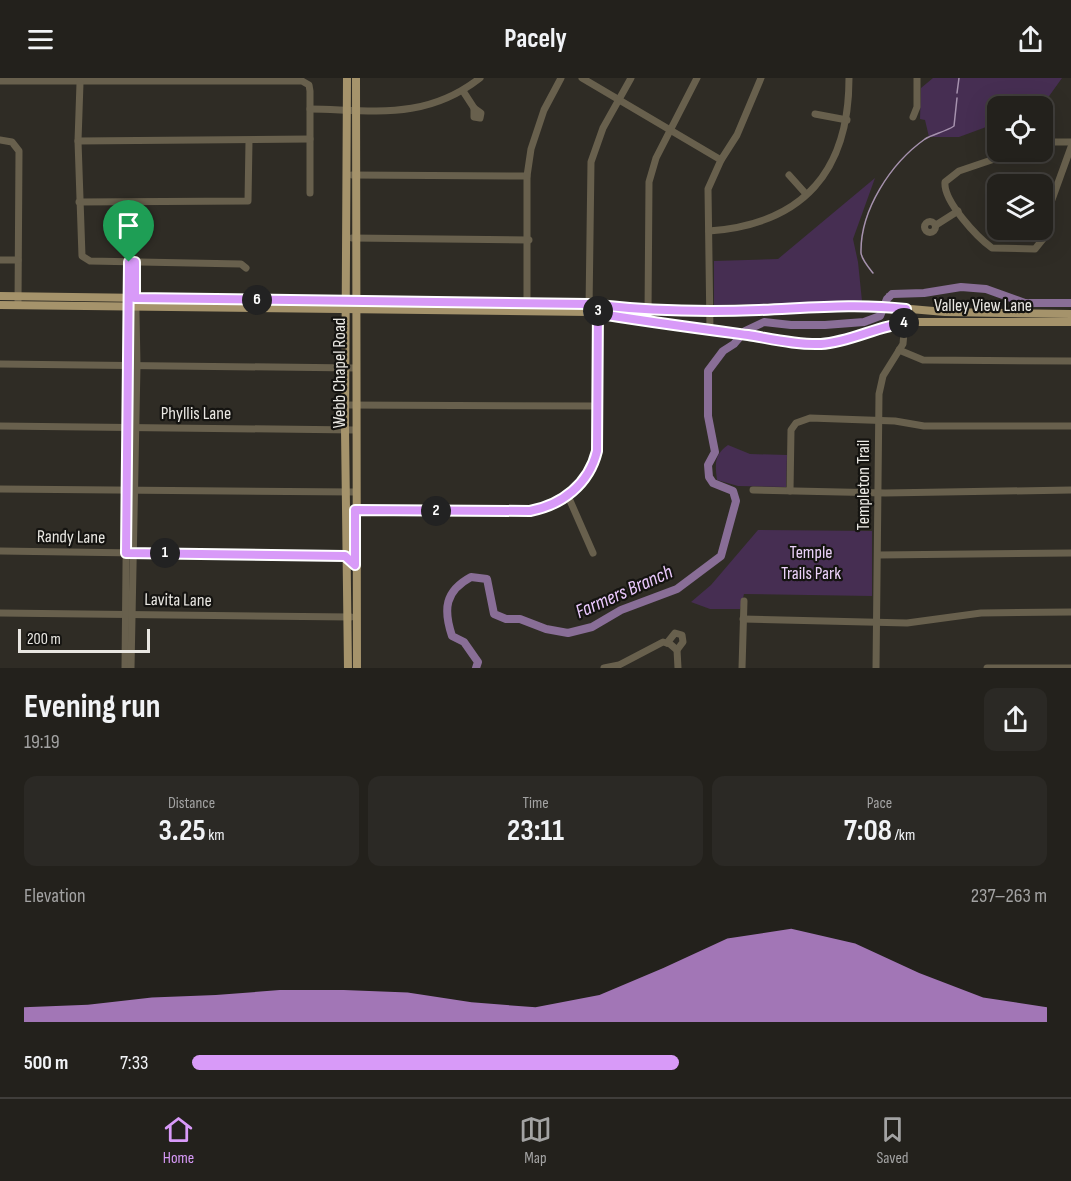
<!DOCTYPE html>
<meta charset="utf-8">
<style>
:root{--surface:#23211c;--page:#2b2925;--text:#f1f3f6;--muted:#a3a3a3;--line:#403e3b;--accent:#d89af8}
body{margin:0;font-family:"Sofia Sans Condensed",sans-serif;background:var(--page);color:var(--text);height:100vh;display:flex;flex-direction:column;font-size:22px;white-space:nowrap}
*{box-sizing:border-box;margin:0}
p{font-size:20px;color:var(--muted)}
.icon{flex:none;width:33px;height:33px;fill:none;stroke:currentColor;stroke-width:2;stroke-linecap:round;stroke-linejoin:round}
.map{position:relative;height:590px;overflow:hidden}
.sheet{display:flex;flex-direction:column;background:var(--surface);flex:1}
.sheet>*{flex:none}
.fabs{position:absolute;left:987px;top:18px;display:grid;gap:12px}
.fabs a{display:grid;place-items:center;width:66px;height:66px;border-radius:12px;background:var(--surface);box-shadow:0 6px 24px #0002,0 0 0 2px var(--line);font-size:30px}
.scale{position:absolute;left:18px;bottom:15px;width:132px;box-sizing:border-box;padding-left:6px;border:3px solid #e9e7e2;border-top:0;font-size:16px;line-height:21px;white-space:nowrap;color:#e9e7e2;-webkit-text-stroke:4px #151411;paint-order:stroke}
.pin{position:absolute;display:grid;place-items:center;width:51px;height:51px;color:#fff;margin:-62px -26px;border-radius:50% 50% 50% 0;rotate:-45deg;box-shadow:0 0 6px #0007}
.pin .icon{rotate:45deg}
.km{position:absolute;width:30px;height:30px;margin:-15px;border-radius:50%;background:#222;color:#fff;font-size:16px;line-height:30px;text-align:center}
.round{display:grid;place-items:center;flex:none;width:63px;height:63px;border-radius:12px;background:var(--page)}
.overview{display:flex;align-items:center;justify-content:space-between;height:102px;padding:0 24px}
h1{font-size:33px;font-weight:700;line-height:45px}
.figures{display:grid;grid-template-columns:repeat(3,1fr);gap:9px;height:102px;padding:6px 24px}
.figures div{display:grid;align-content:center;border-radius:12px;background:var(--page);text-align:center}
.figures b{font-size:30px;font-weight:700}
.figures small{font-size:16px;font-weight:400}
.figures p{font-size:16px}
.chart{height:168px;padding:12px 24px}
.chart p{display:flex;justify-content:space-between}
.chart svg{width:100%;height:108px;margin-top:6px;fill:var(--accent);opacity:.7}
ul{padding:0 24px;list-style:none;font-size:20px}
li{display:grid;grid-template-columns:96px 72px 1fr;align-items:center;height:45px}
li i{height:15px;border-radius:8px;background:var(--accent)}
header{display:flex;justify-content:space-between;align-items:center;height:78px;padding:0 24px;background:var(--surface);font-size:27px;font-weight:700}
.menu{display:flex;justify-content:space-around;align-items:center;height:84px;border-top:2px solid var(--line);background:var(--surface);font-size:16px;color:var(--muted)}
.menu a{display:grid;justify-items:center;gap:3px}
.menu .on{color:var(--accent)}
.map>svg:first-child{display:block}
</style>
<header><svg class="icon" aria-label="menu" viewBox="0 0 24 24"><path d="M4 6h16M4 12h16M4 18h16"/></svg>Pacely<svg class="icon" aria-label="share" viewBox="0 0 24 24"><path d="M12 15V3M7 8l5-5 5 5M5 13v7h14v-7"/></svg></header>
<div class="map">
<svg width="1071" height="590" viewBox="0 0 1071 590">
<rect width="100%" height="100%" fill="#2f2c25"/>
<g fill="#462e52">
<polygon points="933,0 1062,0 1042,28 998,28 997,45 959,59 929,59 925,42 920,41 921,10"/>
<polygon points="875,100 853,161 858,184 862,223 714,227 714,183 778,181"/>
<path d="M728 367 750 376 787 377 786 409 738 408 717 402C715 386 714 377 728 367Z"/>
<polygon points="758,452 872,453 872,518 744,516 740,531 710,531 691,524 711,507"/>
</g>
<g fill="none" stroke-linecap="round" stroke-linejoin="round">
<g stroke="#a692ae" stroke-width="1.5">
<polyline points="957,15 959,0"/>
<path d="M873 195C869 190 862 182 861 175 860 132 891 85 925 61 933 56 945 54 954 48L957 20"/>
<polyline points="887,216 889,219"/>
</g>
<path stroke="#896e97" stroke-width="8" d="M476 590 478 584 464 564 452 558C443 531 445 513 471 499L487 501 494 536 506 541H520L546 551 568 555 592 549 621 532 677 511 721 478 736 423 733 413 713 405 709 399 708 387 715 374 708 338V293L723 273 734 266 745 253 764 244 791 247H825L864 244 880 238 887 221 892 216 924 215 961 209 986 211 1025 225H1071"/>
<g stroke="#68604d" stroke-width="7">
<polyline points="582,0 721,82"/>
<polyline points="0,3 302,3 309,7 310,13 310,115"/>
<polyline points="80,5 78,63 82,178 90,183 241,186 246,190"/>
<polyline points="463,13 474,30"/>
<polygon points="474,30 481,35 480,40 474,39"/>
<path d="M310 31C373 32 425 43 480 0"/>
<polyline points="815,36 847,42"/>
<polyline points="913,39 917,29 917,0"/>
<polyline points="0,62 12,64 19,73 18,227"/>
<polyline points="78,63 310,61"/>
<polyline points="1042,64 1071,64"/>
<path d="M1015 74 959 93 945 104C943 123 977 159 992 170L1035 171 1043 161 1050 127 1071 69"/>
<polyline points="352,97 527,98"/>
<polyline points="789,97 806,116"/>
<polyline points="79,124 248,123 249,63"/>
<circle cx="930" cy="149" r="5.5"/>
<polyline points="936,147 958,133"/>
<path d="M709 153C803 146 849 94 849 0"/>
<polyline points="352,160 529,162"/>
<polyline points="0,182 18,182"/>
<polyline points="527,228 527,98 531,71 544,32 561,0"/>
<polyline points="589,231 591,84 603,50 631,0"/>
<polyline points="648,236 649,104 656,80 697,0"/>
<polyline points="710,252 708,111 721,82 737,57 761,0"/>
<polyline points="899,272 923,282 1071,283"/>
<polyline points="0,286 355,290"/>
<polyline points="345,327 597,328"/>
<polyline points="0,348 355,352"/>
<polyline points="0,411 355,414"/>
<polyline points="753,412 885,415 1071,412"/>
<polyline points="790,413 791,352 796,345 810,340 895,343 924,348 1071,348"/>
<polyline points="568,418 593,475"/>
<path d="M355 433H530C562 427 590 407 597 373L598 233"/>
<polyline points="0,473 345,478 355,487"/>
<polyline points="878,477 1071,475"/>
<polyline points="0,535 351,539"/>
<polyline points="743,541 907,545 981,535 1071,534"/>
<polyline points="667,565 675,555 682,557 683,564 677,572"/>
<polyline points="125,590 129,184"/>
<polyline points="131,590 137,287 135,184"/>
<polyline points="604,590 619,587 663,564 670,566 677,572 678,590"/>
<polyline points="742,590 744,523"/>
<polyline points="876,590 879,316 883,298 903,266 906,231"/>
<polyline points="987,590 1071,590"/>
</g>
<g stroke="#a5936b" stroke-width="8">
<polyline points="347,0 345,351 348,590"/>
<polyline points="356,0 357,590"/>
<polyline points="0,218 589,226 648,233 876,228 945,234 1071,236"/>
<path d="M0 227 589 234 810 266C847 266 879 248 915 244H1071"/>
</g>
</g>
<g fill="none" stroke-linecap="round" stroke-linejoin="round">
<g stroke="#fff" stroke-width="12">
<path id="route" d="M129 184 126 475 345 478 355 487V432L530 433C562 427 589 406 597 373L598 227C652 233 705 234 759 232 808 230 857 225 906 231V245C877 248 851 264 821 266 797 267 772 261 748 257 695 250 641 243 589 234V226L135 220V184H129"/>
</g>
<use href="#route" stroke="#d89af8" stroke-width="8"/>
</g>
<g text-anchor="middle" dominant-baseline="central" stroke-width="4.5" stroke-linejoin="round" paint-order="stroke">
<g font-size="18" fill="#e9e7e2" stroke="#151411">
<text x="983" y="227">Valley View Lane</text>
<text transform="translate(339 295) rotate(-90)">Webb Chapel Road</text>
<text x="196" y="335">Phyllis Lane</text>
<text transform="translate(863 407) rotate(-90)">Templeton Trail</text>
<text transform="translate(71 459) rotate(1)">Randy Lane</text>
<text transform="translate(178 522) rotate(1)">Lavita Lane</text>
</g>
<g font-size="18" fill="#ebd1f9" stroke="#151411">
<text x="811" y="474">Temple<tspan x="811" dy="21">Trails Park</tspan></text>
</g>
<g font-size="20" font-style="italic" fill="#eccaff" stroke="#151411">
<text transform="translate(624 514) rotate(-24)">Farmers Branch</text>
</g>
</g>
</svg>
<div class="fabs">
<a><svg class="icon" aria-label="locate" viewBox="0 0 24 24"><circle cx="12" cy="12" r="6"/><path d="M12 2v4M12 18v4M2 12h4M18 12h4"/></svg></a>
<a><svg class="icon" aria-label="layers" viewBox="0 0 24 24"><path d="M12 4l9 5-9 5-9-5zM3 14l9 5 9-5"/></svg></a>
</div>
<div class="scale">200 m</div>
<div class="pin" style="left:129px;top:184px;background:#1e9e55"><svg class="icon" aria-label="arrive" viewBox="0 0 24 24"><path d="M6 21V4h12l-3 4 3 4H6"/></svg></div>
<b class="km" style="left:165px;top:475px">1</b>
<b class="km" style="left:436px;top:433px">2</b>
<b class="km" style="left:598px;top:233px">3</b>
<b class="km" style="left:904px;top:245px">4</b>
<b class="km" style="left:257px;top:222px">6</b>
</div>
<section class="sheet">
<div class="overview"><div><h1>Evening run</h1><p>19:19</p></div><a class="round"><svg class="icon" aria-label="share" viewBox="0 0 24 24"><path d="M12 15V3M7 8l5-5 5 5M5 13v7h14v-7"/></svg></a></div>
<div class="figures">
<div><p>Distance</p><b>3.25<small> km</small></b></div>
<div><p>Time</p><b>23:11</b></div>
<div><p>Pace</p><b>7:08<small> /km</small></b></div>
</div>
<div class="chart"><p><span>Elevation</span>237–263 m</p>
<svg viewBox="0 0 160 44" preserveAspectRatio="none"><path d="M0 44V38L10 37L20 34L30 33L40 31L50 31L60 32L70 36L80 38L90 33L100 22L110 10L120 6L130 12L140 24L150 34L160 38V44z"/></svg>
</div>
<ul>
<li><b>500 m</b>7:33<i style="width:57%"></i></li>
</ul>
</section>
<nav class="menu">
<a class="on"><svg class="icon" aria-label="home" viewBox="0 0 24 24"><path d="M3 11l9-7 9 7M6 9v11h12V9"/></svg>Home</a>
<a><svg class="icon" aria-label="map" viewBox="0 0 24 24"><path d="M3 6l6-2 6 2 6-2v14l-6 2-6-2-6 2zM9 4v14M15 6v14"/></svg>Map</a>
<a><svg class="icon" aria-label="saved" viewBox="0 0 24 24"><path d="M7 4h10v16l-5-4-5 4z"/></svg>Saved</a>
</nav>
